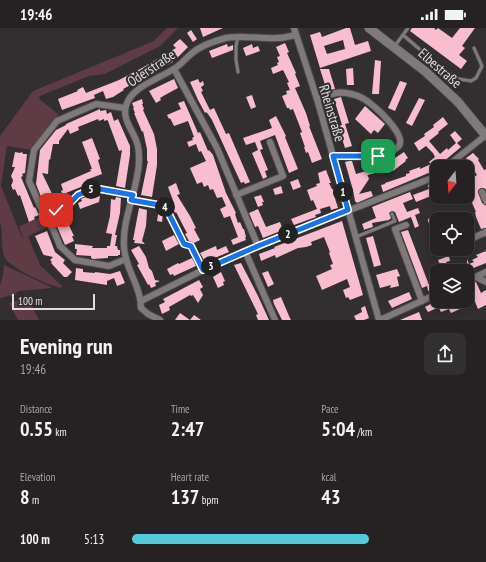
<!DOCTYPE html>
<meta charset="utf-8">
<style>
:root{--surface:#262223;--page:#322f30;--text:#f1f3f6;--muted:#a4a4a6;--line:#423f41;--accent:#54cadd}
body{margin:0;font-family:"PT Sans Narrow",sans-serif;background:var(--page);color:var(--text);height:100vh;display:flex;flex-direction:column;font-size:15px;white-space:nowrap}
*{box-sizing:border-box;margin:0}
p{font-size:13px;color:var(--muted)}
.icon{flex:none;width:22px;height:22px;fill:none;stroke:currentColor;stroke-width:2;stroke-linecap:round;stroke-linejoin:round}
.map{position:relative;height:292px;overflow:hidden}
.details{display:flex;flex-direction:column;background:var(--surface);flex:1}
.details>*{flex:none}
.needle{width:26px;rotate:197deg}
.controls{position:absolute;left:430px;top:132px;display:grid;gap:8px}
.controls a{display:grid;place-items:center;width:44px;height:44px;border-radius:8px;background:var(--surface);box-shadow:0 2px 10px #0003,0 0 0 1px var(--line);font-size:20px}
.scale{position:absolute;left:12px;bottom:10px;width:83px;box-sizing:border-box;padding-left:4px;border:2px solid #e0dddd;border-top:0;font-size:11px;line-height:14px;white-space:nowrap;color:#e0dddd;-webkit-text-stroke:3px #332e2f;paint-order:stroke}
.pin{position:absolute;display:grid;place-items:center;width:34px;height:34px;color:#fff;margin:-17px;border-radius:8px;box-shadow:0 2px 6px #0006}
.km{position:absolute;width:20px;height:20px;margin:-10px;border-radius:50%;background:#222;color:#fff;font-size:11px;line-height:20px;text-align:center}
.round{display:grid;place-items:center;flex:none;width:42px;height:42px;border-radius:8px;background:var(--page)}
.summary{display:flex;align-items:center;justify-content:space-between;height:68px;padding:0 20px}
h1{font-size:22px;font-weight:600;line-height:30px}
.figures{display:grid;grid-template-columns:repeat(3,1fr);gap:6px;height:68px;padding:4px 20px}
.figures div{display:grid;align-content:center}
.figures b{font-size:20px;font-weight:600}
.figures small{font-size:11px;font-weight:400}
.figures p{font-size:11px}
ul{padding:0 20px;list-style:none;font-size:13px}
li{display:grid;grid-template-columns:64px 48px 1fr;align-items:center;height:30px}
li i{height:10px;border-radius:5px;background:var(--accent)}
.status{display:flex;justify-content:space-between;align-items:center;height:28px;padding:0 20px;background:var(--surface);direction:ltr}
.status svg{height:11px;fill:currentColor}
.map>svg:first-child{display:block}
</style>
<div class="status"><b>19:46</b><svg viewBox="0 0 49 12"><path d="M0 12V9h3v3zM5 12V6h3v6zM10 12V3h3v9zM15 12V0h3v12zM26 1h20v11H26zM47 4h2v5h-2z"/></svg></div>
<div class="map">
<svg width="486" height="292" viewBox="0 0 486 292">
<rect width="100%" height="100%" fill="#332e2f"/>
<g fill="#5f3b46">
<path d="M167 0H178L160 18 105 46 89 48 40 68 39 71 57 85 58 87 31 122 7 118 1 158 22 210H23L19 198 42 189 46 200 28 208 40 237 62 258 61 260C50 258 7 239 4 228 1 218 3 205 0 194V108L33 63 154 13Z"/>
<polygon points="4,237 53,260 19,263 10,269 9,267 6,268 6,269 0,270 0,257 3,247"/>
<polygon points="28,270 39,292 18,292 9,275"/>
</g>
<g fill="#f8becf" fill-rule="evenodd">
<polygon points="200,0 223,0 203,9"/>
<path d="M346 0H350L355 17 368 13 371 23 320 40 310 7 320 4 322 9ZM343 12 345 21 327 26 324 18Z"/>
<polygon points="412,0 434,0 436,2 438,0 452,10 460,0 475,0 462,18 465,20 459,27 467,33 461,41 410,3"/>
<polygon points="191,2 197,11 193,14 187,5"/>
<polygon points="180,11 188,19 178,29 172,33 173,34 154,44 155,45 149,47 123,61 124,62 113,69 106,71 103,63 94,67 95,70 62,82 58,71 78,63 77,62 83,59 86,65 119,52 142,40 176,20 173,17"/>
<polygon points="285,15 289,24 287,25 296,45 295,46 300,58 295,60 306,85 310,98 309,98 322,131 312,135 308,124 306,125 304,119 305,119 300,105 302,104 293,81 290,82 289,80 287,80 282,68 287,66 286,63 290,62 287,55 289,54 283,42 273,46 271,40 278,37 277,35 279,34 277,29 280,28 276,19"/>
<polygon points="227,16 228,19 233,17 233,22 212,30 209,23"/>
<polygon points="252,16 253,20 258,18 260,23 246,28 243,20"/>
<polygon points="375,32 381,33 379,66 372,66"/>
<polygon points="353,40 354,57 347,57 346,41"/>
<polygon points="320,41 329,41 335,61 327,63"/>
<polygon points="174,51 178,60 165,67 160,70 161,72 156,75 149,63"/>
<polygon points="198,51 200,55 203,53 204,57 201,59 203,63 201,64 210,82 214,80 226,106 229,105 250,154 245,156 244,154 241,155 240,153 212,92 208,86 206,84 205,85 198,72 190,54"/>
<polygon points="400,53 407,55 395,83 388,80"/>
<polygon points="252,67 256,79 251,81 246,69"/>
<polygon points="341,69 349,95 345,96 352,118 345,120 338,98 342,97 334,71"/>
<polygon points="419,70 425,72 412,98 406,95"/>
<polygon points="142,71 143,76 142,76 144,81 143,82 154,106 157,121 157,137 152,169 141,167 148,133 147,133 147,121 143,103 142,104 134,85 135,85 133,80 134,80 132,75"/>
<polygon points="184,73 198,105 200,104 208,123 209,122 213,127 226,165 236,185 235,186 238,195 240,194 243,201 244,201 246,209 245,210 246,212 233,217 231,212 238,209 230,188 224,190 220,181 226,178 222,169 217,170 213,161 210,162 208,157 204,159 202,154 197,156 190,140 206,133 201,123 199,124 196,116 189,119 187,114 193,112 192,110 194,109 188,93 174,98 170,90 169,91 167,87 181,81 178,75"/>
<polygon points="365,78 385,96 378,105 374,102 371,106 355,91"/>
<polygon points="100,81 100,83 106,82 107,86 111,84 114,93 118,91 130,118 130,127 125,160 116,158 122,122 119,123 108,93 107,92 104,93 104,91 99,93 98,91 78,99 79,102 70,106 68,101 59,113 59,116 53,116 50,132 49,131 48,146 42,145 56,174 45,179 36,156 40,122 56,102 66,97 66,96"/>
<polygon points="276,88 286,108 285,109 298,141 289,145 275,107 260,113 263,121 260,122 268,142 265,143 267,149 263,151 252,125 258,122 255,114 246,117 243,110 272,100 269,92"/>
<polygon points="443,89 448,96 438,104 439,105 429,113 440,126 447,120 448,122 456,115 450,107 455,103 462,111 457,115 461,119 431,144 383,164 381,157 385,156 385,155 406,148 406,146 410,145 409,143 420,139 420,141 431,136 429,134 435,129 433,125 426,118 419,123 414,115 425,108 424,106 434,99 433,97"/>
<polygon points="92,110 100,131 98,132 102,146 86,152 88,156 66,165 68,168 64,170 61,163 63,162 61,156 91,143 90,141 92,141 82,114"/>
<polygon points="15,124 20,125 22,124 23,126 27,126 25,145 22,146 23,148 21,149 34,180 35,179 39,187 34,189 35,191 29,194 20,167 18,168 15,161 13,162 11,157 12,156 13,152 11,148 15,139 12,139"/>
<polygon points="404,124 408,130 405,132 406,133 393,143 392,141 367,147 365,138 385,135 392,132"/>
<polygon points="473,125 479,131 478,132 484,142 486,141 486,162 484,160 481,160 478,164 482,175 486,177 486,200 481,201 476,189 475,184 476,184 467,163 467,153 477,147 466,130"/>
<polygon points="349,133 352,133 356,146 366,143 369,151 359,166 371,163 373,168 357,175 355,173 353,162 345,134"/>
<polygon points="326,142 331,155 329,155 332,161 334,162 333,164 338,180 331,182 330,178 320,181 321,185 315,187 316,189 294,197 291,191 317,181 313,172 311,173 307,162 317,158 316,156 320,155 318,145"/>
<polygon points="298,151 301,159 293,162 290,154"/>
<polygon points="434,154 437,162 437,169 450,169 438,174 436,170 433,172 431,168 416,174 413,167 429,161 428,157"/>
<polygon points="176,155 180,166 177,167 190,188 196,200 194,201 200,212 194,215 189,213 185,206 187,205 176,184 175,185 171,176 174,175 168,159"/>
<polygon points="281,158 283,165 275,167 273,161"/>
<polygon points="410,164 413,171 403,175 407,184 418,180 420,185 415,187 419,198 415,200 411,189 399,194 395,184 392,183 389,185 391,190 389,192 372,195 373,199 363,202 364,201 362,196 376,190 372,179"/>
<polygon points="93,166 95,170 100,168 99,174 80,181 78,175 82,173 81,171"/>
<polygon points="261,167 264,174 262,174 263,177 258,179 254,169"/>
<polygon points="116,169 121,170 120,185 115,207 117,207 115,218 117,218 118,222 120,222 120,227 118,227 118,228 108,228 108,230 93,231 91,230 91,228 76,227 77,221 75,221 75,216 93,218 92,220 107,220 107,218 110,218 112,206 106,205 110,188 111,171 115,172"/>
<polygon points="139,180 147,182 146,198 142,213 145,216 134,215 135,212 133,212"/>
<polygon points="159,181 162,182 163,185 162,194 157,193"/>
<polygon points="258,181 266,199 280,194 283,202 263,210 258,198 255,199 249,185"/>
<polygon points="63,185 74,208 72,208 74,213 65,217 53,189"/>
<polygon points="433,189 437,197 437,216 428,193 428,191"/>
<polygon points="342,193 363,267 350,272 348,269 346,270 343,262 350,259 347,251 322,262 316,248 332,241 330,237 333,236 329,225 330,224 324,209 311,214 312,217 306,219 298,220 276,230 275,227 261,233 259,226 275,220 274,219"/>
<polygon points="408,202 429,257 437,255 437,260 428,263 427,258 422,260 401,204"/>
<polygon points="47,203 55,224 65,232 63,235 72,244 67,249 64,249 51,235 52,234 50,232 53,229 44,227 43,226 35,208"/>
<polygon points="174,207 179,216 166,223 162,213"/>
<polygon points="373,208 381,237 374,239 366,210"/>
<polygon points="139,218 146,229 149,240 152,243 155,252 160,253 155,255 156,258 151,260 149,256 148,257 137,237 139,236 131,222"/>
<polygon points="216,218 217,222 226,218 229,224 205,234 200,225"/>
<polygon points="486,223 486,235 471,241 472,244 467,246 467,243 465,243 463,239 467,237 467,231 469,236 474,234 472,232 478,229 476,227"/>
<polygon points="449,228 450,233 446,234 449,243 443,243 438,232"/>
<polygon points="192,230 196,238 174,248 173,246 170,247 167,241 178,235 179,236"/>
<polygon points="241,235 258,268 269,292 258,292 256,287 258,286 257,284 234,237"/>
<polygon points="76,240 83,241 83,244 95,245 95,244 110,246 120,243 125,255 117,258 114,250 107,253 107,257 75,252"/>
<polygon points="397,241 400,248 397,249 399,258 390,260 391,257 380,260 376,247"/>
<polygon points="268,243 274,256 268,259 262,245"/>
<polygon points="221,244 225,253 223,254 224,257 218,260 213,249"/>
<polygon points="199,252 203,259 200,261 203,267 198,275 193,267 191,268 190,267 169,279 170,282 162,286 159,277 165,274 163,271"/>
<polygon points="476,254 481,265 486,262 486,277 478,281 473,269 467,272 467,262 469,261 468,257"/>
<polygon points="409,264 412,271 392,280 388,273"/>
<polygon points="281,269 289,288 291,292 282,292 274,276 273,272"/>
<polygon points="443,273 468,273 458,277 460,281 451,285 449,281 441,284 437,276"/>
<polygon points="434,274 437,280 428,284 425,279"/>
<polygon points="365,278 369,290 364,292 356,292 354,288 362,284 361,280"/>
<polygon points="419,284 422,292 400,292"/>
<polygon points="180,285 190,292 194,287 201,292 175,292"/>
</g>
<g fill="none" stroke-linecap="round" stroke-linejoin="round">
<g stroke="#4d4a4a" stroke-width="4.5">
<g id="service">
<polyline points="403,7 444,42 459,51 471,53 476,50 482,38 474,20"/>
<polyline points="394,19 408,0"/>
<polyline points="238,44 236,32 236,18 238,9"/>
<polyline points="356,209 395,193 392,186"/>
</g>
</g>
<g stroke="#4d4a4a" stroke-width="8">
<g id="minor">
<polyline points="294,0 317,71 379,292"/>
<polyline points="174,41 217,120 258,218"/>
<path d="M317 71C326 68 336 63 346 65 353 66 358 67 364 71 373 76 409 108 398 119 384 133 351 128 333 128"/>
<polyline points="125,80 96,76 57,93 34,122 29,153 47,193 53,201 60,218 75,232 109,238 126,231"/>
<polyline points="446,139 486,107"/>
<polyline points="482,164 486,173"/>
<polyline points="236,167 283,148 270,114"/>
<polyline points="131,172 165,178 184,216 191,218 203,242"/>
<polyline points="45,187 68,177 78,167 94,160 133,167"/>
<polyline points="406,197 395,201 422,273"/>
<polyline points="473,210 486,204"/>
<polyline points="245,223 275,292"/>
<polyline points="476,249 486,254"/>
<polyline points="467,253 486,244"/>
<polyline points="141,273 203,242 245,223 432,150 437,146"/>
<path d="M160 292 148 286 141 280C141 258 125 241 124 219 122 190 138 162 139 133 139 127 139 120 137 115 133 102 122 92 126 78 130 60 158 51 172 42 180 38 184 32 191 26 200 18 214 13 226 10 243 7 261 11 278 10 284 10 290 8 296 7"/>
<polyline points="380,292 437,266"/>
</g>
</g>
<g stroke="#4d4a4a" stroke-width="10">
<polyline id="secondary" points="369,0 426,44 458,74 486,108"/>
</g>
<use href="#service" stroke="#7f797a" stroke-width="3"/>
<use href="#minor" stroke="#7f797a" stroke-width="6"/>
<use href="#secondary" stroke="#7f797a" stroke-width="9"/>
</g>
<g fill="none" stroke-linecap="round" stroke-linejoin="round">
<g stroke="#fff" stroke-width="8">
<polyline id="route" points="56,182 68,177 78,167 94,160 133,167 131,172 165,178 184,216 191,218 203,242 258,218 348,182 333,128 378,128"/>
</g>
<use href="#route" stroke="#1a73e8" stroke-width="5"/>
</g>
<g text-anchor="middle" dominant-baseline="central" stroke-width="4" stroke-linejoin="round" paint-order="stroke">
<g font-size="14" fill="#e0dddd" stroke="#332e2f">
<text transform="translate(151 40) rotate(-34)">Oderstraße</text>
<text transform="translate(440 40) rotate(41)">Elbestraße</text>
<text transform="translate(332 85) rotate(73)">Rheinstraße</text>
</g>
</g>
</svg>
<div class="controls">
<a><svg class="needle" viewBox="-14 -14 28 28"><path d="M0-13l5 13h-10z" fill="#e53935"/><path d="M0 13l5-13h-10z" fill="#a4a4a6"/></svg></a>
<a><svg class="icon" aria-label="locate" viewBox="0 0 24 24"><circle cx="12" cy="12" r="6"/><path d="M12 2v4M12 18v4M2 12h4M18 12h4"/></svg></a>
<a><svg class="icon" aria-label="layers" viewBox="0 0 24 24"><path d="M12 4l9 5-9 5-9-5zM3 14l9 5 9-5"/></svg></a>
</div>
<div class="scale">100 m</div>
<div class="pin" style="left:378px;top:128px;background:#1e9e55"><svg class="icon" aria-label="arrive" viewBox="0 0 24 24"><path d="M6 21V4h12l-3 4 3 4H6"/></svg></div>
<div class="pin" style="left:56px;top:182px;background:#d93025"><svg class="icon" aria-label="check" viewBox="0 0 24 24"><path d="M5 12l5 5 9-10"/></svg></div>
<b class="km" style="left:343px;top:164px">1</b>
<b class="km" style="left:288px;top:206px">2</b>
<b class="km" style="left:211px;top:238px">3</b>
<b class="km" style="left:165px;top:179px">4</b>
<b class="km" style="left:91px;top:161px">5</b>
</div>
<section class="details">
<div class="summary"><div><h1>Evening run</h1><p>19:46</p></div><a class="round"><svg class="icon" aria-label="share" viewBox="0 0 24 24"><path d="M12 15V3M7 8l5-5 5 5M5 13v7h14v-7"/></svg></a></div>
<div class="figures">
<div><p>Distance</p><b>0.55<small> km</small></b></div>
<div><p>Time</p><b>2:47</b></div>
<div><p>Pace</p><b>5:04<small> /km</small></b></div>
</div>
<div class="figures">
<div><p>Elevation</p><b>8<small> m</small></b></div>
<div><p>Heart rate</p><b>137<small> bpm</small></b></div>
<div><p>kcal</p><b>43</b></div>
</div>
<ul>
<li><b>100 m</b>5:13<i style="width:71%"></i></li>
</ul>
</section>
